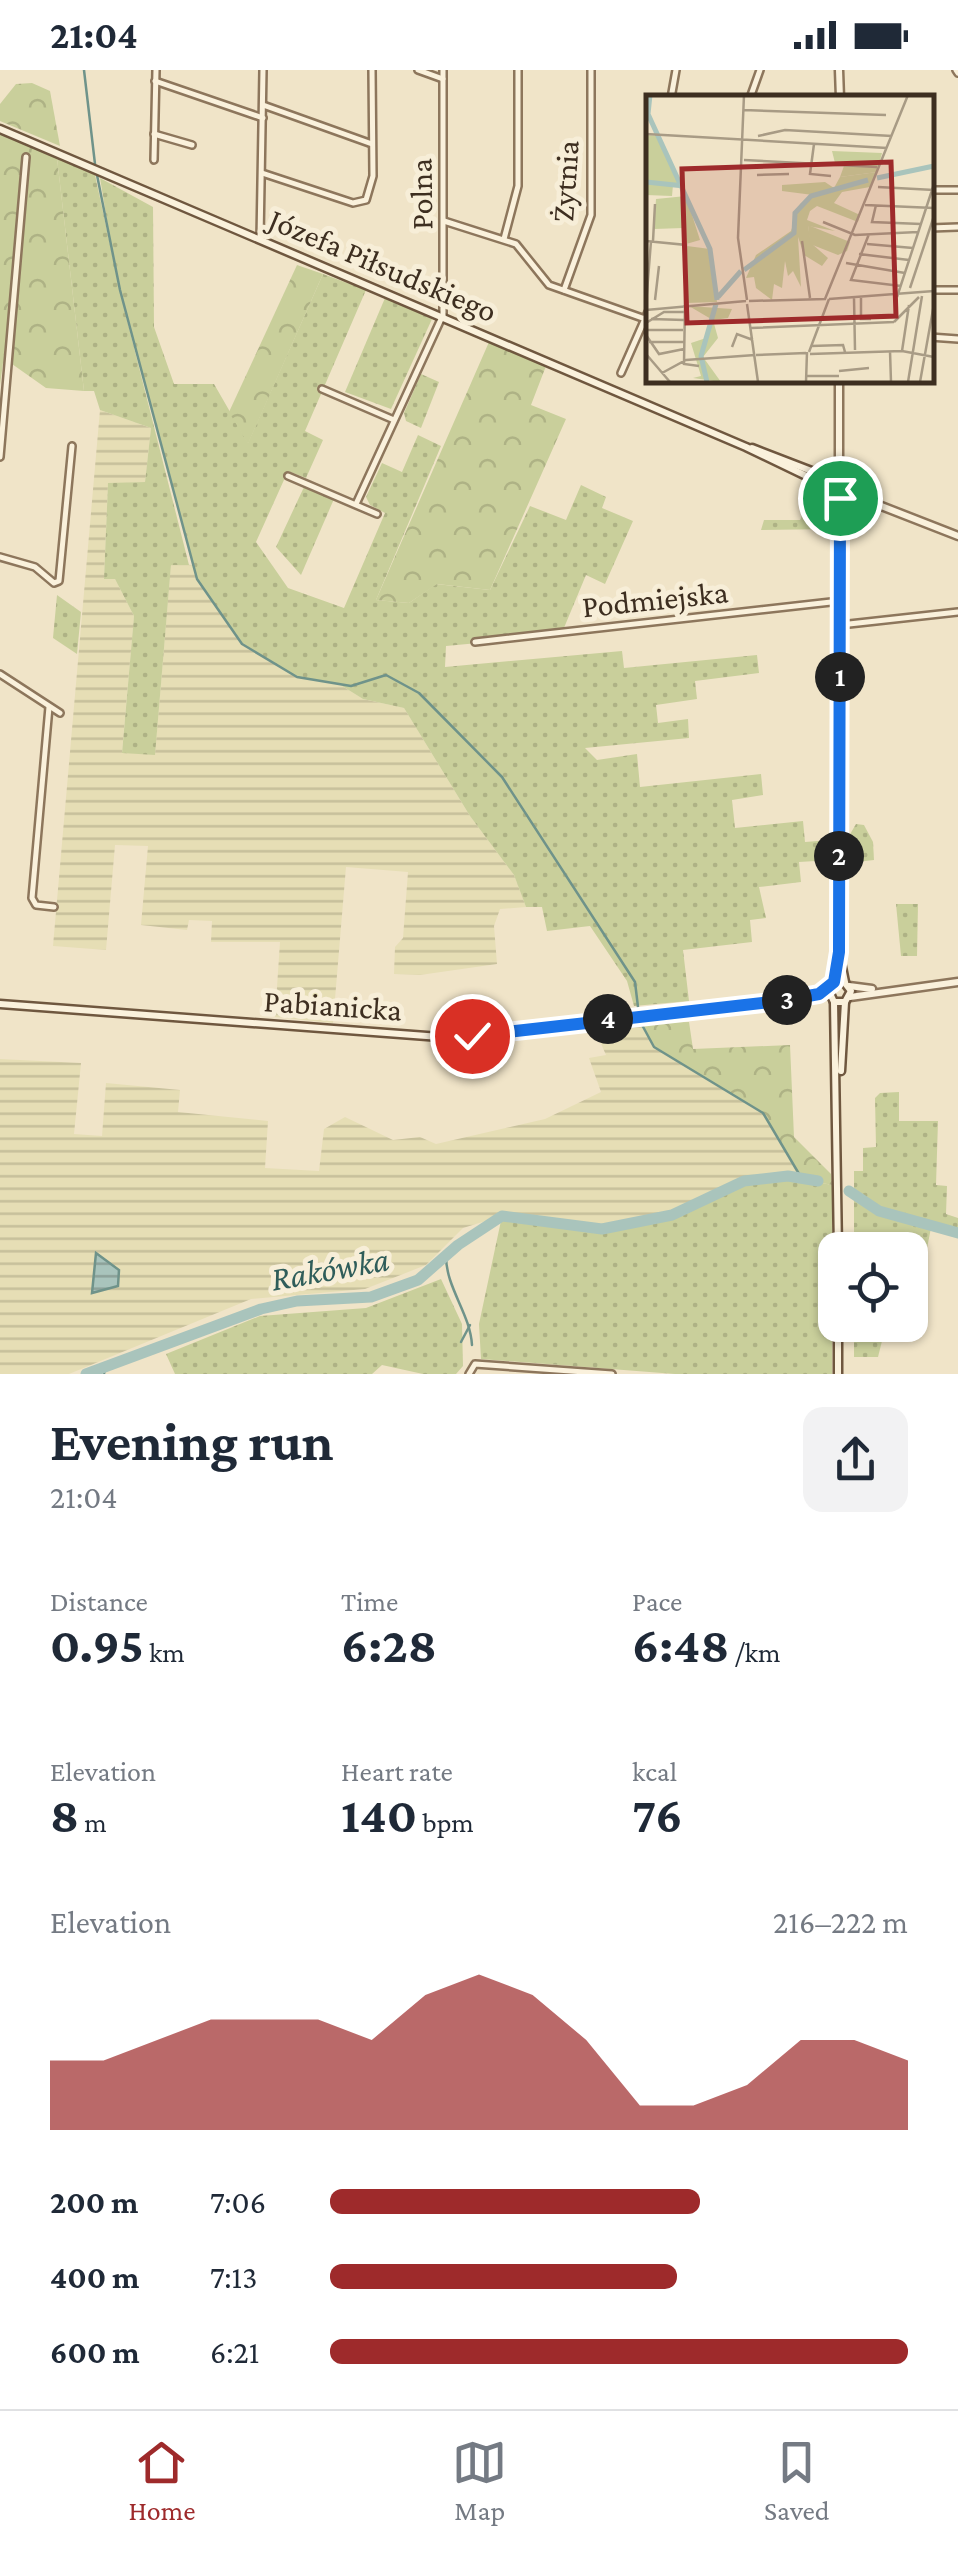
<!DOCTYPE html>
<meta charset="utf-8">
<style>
:root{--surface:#fff;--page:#f2f2f3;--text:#1f2937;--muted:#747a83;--line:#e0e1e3;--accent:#9e2a2b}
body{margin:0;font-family:"Crimson Pro",serif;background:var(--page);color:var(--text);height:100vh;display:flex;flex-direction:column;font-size:38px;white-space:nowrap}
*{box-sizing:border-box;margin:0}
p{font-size:32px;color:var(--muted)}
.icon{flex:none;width:55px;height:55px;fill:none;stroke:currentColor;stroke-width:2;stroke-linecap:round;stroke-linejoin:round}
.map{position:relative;height:1304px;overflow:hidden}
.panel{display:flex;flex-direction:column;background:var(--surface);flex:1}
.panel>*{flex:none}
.tools{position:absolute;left:818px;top:1162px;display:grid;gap:20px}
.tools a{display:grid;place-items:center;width:110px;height:110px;border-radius:20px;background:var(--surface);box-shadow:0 2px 8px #0004;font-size:50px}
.pin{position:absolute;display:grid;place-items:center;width:85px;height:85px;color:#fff;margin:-42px;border:5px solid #fff;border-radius:50%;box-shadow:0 2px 10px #0007}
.km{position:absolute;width:50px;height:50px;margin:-25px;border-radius:50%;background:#222;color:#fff;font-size:28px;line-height:50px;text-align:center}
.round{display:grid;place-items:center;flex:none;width:105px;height:105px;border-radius:20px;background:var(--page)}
.summary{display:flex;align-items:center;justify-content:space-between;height:170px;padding:0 50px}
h1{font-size:55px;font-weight:700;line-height:75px}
.stats{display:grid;grid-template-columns:repeat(3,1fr);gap:15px;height:170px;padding:10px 50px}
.stats div{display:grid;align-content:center}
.stats b{font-size:50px;font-weight:700}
.stats small{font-size:28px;font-weight:400}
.stats p{font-size:28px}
.chart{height:280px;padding:20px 50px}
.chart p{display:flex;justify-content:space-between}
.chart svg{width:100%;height:180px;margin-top:10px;fill:var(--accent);opacity:.7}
ul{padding:0 50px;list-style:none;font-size:32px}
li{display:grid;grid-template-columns:160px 120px 1fr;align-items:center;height:75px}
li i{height:25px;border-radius:12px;background:var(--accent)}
.status{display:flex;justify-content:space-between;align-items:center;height:70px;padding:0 50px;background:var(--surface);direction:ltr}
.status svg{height:28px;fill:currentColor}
.dock{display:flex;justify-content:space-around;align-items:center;height:140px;border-top:2px solid var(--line);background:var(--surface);font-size:28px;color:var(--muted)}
.dock a{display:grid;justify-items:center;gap:5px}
.dock .active{color:var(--accent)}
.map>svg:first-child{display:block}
</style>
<div class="status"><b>21:04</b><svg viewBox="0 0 49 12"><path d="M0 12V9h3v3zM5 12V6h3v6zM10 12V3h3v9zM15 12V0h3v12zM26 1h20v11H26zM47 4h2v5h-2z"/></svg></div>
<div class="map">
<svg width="958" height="1304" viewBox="0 0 958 1304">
<defs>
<pattern id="farmland-rules" width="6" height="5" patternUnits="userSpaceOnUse" patternTransform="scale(2.5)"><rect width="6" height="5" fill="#e6deb5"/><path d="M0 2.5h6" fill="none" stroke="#c6bf9b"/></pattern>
<pattern id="grass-dots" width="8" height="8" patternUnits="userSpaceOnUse" patternTransform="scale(2.5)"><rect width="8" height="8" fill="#c9cf9b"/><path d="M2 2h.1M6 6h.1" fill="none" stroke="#aeb285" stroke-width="1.8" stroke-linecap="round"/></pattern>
<pattern id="forest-crowns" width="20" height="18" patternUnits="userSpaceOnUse" patternTransform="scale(2.5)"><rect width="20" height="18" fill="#c9cf9b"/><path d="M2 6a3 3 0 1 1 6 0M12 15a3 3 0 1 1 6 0" fill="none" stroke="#aeb285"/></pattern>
<pattern id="water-rules" width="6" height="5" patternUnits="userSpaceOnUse" patternTransform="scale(2.5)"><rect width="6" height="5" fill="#a9c4bc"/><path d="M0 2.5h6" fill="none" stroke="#8ba098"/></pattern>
</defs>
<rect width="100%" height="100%" fill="#f0e4c8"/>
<g fill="url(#farmland-rules)">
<polygon points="100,340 151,358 145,412 108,414 104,508 115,509 134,546 122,682 155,684 171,494 193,495 197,509 297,607 339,614 363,629 404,638 470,746 514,805 526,837 500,839 494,856 497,894 420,905 394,904 395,877 403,868 408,802 346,797 333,953 275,947 280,872 211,872 212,851 189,850 187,860 141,855 148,776 115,775 106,880 53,876"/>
<polygon points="641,953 654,977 763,1043 802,1109 787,1106 722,1118 672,1145 602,1159 502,1146 463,1158 426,1195 365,1219 251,1229 69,1304 0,1304 0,989 81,993 74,1064 102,1066 106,1013 180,1020 178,1042 268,1051 265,1098 319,1101 324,1059 345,1047 393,1070 420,1067 436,1074 545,1049 601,1022 589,988 606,985 595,960"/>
</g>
<g fill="url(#grass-dots)">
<polygon points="57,88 95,105 114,193 100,108 153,137 154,257 174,314 214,314 248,373 323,204 366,220 305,361 323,370 306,408 288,401 256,472 288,518 344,538 385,443 370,435 366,427 382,393 402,402 418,365 441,376 376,530 409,533 436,514 490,520 530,436 566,450 581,415 606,427 602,438 633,451 605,514 586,505 561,565 446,576 445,597 622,581 624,598 757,585 759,603 695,611 697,629 656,635 658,653 688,649 689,668 585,678 597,690 637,684 640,717 761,704 763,725 732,730 735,758 803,751 805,772 831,770 832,790 799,792 801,812 759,817 766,848 750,850 752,872 683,880 689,931 634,936 627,911 590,856 547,861 542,837 526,837 514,805 470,746 404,638 363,629 339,614 297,607 242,574 197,509 123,234 189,495 171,495 155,685 122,683 134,546 115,509 104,509 108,413 145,412 151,358 100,340 94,321 84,321"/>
<polygon points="385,228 432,249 391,339 345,322"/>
<polygon points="421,304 439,312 421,358 406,351 404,343"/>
<polygon points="304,417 334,429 301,505 276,477"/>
<polygon points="816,417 834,442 834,459 761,460 764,450 800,450"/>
<polygon points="57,525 81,542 77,584 53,568"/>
<polygon points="856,754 864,755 873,772 874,790 848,793 849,766"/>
<polygon points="896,834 918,834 917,886 901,886"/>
<polygon points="899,1022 899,1051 938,1051 936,1115 947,1116 946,1144 958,1148 958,1165 931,1158 913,1249 910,1180 854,1180 854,1101 863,1101 863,1078 876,1077 875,1028 880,1023"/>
<polygon points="788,1106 832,1115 832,1304 675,1304 481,1289 479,1254 502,1146 602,1159 672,1145 744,1111"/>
<polygon points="441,1209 462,1254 463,1296 456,1304 423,1304 382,1295 372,1304 175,1304 166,1284 260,1246 366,1238"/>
<polygon points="854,1255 886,1255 878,1287 854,1287"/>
</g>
<g fill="url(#forest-crowns)">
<polygon points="32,13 50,21 60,76 0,51 0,34 16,14"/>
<polygon points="0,64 57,88 84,321 46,318 12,294 3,293 0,315"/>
<polygon points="297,195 323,204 248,374 229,342"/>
<polygon points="489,272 546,296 531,335 566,349 490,520 437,514 409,533 376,530"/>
<polygon points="689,952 693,979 790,975 794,1067 831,1104 832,1115 802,1109 763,1043 654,977 641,953"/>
</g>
<polygon fill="url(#water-rules)" stroke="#6f938a" stroke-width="2.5" points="96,1183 119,1200 118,1216 92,1223"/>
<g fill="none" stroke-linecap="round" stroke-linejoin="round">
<g stroke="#6f938a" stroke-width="2.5">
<polyline points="84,0 95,94"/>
<polyline points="97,105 120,220 197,509 242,574 297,607 351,616 386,605 419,623 502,707 635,912 638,937"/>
<polyline points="641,953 654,977 763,1043 802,1109"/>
<path d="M446 1186C446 1218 470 1243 472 1275"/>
<polyline points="461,1272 470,1255"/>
<polyline points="104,1304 105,1297"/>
</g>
<g stroke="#a9c4bc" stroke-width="11">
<polyline points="849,1121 879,1141 958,1163"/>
<polyline points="86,1304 261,1239 297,1231 371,1227 418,1210 458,1175 502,1146 602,1159 672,1145 744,1111 788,1106 818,1111"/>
</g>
<g stroke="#8d765c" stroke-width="10">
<g id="minor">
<polyline points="418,0 443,9"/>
<polyline points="443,0 443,247"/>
<polyline points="956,0 958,3"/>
<polyline points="155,11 263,48"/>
<polyline points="671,28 676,0"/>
<polyline points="750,28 760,0"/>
<polyline points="263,35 372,74"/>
<polyline points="154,64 192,75"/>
<polyline points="154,90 156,0"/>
<polyline points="262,103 353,133 366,130 373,106 372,0"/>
<polyline points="930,120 958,120"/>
<polyline points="444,151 516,174 549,215 648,250"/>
<polyline points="930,158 958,157"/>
<polyline points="260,169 263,0"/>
<polyline points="504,169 518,116 518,0"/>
<polyline points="564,220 591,145 591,0"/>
<polyline points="930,220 958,220"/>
<polyline points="930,267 958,269"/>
<polyline points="621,303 648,242"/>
<polyline points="322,319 394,350"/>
<polyline points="0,387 26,87"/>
<polyline points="288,406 377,444"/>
<polyline points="356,434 442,247"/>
<polyline points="0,487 35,497 54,513 59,511 72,376"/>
<polyline points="840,555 958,542"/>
<polyline points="475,572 840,531"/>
<polyline points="0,604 60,643"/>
<polyline points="49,637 32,828 36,835 54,837"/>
<polyline points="469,1304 475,1294 612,1304"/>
</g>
</g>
<g stroke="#8d765c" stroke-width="11">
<g id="tertiary">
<polyline points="839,0 840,28"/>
<polyline points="839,310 839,417"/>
<polyline points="820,412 958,466"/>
<polyline points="841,441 848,432 863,427"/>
<polyline points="849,916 872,919"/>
<polyline points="850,927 958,912"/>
</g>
</g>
<g stroke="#6f573f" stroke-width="11">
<g id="secondary">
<polyline points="0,59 746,377 823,414 833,422 841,441"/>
<polyline points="752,378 827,407 839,417 839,882 845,912"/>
<polyline points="828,919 834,932 845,932 851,921 844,912"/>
<polyline points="834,932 838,1180"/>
<polyline points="0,934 440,967 812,925 833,913 839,882"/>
<polyline points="841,1001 845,932"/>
<polyline points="838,1255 838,1304"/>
</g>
</g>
<use href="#minor" stroke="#faf1dc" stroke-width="5"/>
<use href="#tertiary" stroke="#faf1dc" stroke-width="6"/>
<use href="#secondary" stroke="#faf1dc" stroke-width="6"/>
</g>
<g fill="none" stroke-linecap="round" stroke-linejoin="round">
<g stroke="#fff" stroke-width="20">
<polyline id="route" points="472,966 780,931 819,924 834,912 839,882 840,428"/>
</g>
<use href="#route" stroke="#1a73e8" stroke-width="12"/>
</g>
<g text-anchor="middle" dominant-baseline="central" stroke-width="10" stroke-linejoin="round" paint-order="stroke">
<g font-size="32" fill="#3d2e20" stroke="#f7eed8">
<text transform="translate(565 111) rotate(-86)">Żytnia</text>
<text transform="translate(421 124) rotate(-91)">Polna</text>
<text transform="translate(383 195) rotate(23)">Józefa Piłsudskiego</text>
<text transform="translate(655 529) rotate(-6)">Podmiejska</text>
<text transform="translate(333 935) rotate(4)">Pabianicka</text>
</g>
<g font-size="35" font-style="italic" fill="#2f5d5a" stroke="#f7eed8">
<text transform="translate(330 1199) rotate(-10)">Rakówka</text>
</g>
</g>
<g transform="translate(646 25)">
<rect width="288" height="288" fill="#f0e4c8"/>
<path d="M231 77 224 92 196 97 188 108 214 120 212 127 171 111 164 116 161 125 189 136 162 131 165 148 182 163 176 171 158 160 152 142 155 192 147 176 142 181 139 166 136 193 128 189 126 205 110 193 108 182 100 183 110 160 145 136 154 109 167 100 136 96V90L179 87 188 93 194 82ZM40 101 54 145 40 149 37 133 8 134 10 104ZM41 151 64 154 71 207 40 208ZM43 211 86 214 82 223 67 225 72 243 57 262 75 287 47 283 55 281 45 248 60 243 65 224Z" fill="#c9cf9b"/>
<path d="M186 56 236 58 231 77 194 82 198 71 189 68ZM162 130 204 147 201 156 192 160 164 149Z" fill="#c9cf9b"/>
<path d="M0 40 11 41 35 90H27L26 101 0 100Z" fill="#c9cf9b"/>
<path fill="none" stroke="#a9c4bc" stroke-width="5" d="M4 0 2 19 64 154 71 205M231 83 288 71M0 87 38 91M98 175 148 138 149 118 165 101 222 85M72 202 95 176M61 287 55 261 70 209"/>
<path fill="none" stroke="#a89b85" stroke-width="2.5" d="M98 0 92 143 101 205M98 15 240 20M0 39 241 53M112 41 139 35 246 41M168 49 164 79 185 81M98 65 231 72M111 80 143 79M232 92 288 95M219 110 288 113M230 110 226 127 275 129M177 127 209 140 272 137M223 139 205 185 255 191M0 146 40 150 38 269 53 271M7 146 9 109M156 146 164 203M221 149 267 153M213 159 263 165M200 168 259 178M264 193 288 121M251 202 288 89M208 203 209 255M215 203V224H225M179 204 262 0M183 204 288 196M9 205 13 171M103 206 180 204M101 209 112 287M0 210 5 146M0 215 100 206M5 224 38 225M248 227 273 202M0 228 18 217H38M105 233 248 227M0 235H37M0 240 13 259 38 254M3 247H38M165 251 197 250 199 257M86 252 91 239 107 245M244 256 245 287M256 256 263 210M163 257 183 204M0 259 24 287M164 259 256 256 288 262M110 260 160 258M193 276 223 273M16 278 40 265 109 260M160 281H193M160 287 161 257M262 287 276 201M274 287 288 209"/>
<path fill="#9e2a2b" fill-opacity="0.15" stroke="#9e2a2b" stroke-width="5" d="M245 67 250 221 41 228 36 74Z"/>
<rect width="288" height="288" fill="none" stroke="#3d2e20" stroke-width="5"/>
</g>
</svg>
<div class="tools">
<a><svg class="icon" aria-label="locate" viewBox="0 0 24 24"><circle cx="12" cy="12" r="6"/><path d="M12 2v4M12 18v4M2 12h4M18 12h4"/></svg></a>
</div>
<div class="pin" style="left:840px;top:428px;background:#1e9e55"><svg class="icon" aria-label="arrive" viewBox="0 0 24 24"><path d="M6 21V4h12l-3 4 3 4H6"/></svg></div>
<div class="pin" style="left:472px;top:966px;background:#d93025"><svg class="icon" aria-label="check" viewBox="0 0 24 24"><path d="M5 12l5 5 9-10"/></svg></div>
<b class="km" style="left:840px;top:607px">1</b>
<b class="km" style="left:839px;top:786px">2</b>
<b class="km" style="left:787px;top:930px">3</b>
<b class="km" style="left:608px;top:949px">4</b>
</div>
<section class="panel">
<div class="summary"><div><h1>Evening run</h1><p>21:04</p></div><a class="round"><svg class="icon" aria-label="share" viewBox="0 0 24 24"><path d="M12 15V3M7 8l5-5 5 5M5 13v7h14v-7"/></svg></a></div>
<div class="stats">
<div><p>Distance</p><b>0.95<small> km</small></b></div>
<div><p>Time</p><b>6:28</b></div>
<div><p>Pace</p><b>6:48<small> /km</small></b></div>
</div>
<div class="stats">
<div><p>Elevation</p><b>8<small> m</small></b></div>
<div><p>Heart rate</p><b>140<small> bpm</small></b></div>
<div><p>kcal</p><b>76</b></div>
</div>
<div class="chart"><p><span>Elevation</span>216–222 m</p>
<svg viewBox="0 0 160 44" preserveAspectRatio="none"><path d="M0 44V27L10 27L20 22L30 17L40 17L50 17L60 22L70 11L80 6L90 11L100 22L110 38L120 38L130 33L140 22L150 22L160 27V44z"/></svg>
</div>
<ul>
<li><b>200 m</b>7:06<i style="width:64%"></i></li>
<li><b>400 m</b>7:13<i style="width:60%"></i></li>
<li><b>600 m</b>6:21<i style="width:100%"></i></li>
</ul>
</section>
<nav class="dock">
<a class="active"><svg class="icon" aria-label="home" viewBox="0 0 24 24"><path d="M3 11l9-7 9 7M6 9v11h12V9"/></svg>Home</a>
<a><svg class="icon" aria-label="map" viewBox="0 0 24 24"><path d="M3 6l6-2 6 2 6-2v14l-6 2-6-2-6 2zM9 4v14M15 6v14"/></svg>Map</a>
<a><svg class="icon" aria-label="saved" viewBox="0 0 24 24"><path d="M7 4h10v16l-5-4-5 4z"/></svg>Saved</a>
</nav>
